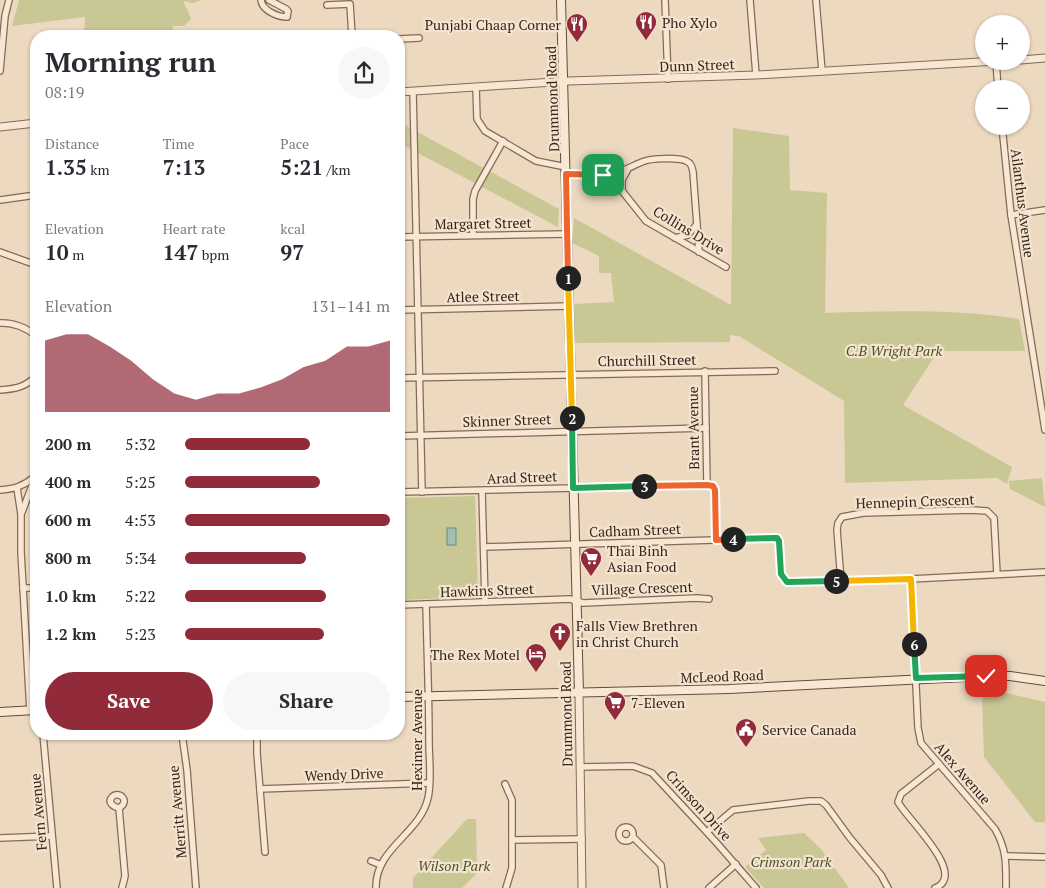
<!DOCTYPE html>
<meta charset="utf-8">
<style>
:root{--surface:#fff;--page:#f7f7f7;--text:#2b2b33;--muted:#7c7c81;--accent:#912b39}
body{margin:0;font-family:"PT Serif",serif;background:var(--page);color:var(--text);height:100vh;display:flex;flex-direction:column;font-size:19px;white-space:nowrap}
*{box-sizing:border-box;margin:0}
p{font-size:16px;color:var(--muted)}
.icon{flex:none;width:28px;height:28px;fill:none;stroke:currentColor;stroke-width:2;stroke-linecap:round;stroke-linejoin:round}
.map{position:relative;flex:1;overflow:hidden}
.sheet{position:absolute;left:30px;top:30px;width:375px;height:710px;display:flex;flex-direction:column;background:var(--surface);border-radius:20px;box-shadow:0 1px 4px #0004}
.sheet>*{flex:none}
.fabs{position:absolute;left:975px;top:15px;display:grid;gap:10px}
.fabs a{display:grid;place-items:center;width:55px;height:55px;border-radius:50%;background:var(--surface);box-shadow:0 1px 4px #0004;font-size:25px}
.pin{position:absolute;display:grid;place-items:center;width:42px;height:42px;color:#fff;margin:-21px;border-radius:10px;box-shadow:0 2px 8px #0006}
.km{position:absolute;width:25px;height:25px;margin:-12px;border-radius:50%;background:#222;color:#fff;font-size:14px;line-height:25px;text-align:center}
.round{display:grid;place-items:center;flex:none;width:52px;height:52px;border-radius:26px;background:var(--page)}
.summary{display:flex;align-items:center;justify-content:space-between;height:85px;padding:0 15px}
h1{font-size:28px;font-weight:800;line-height:38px}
.stats{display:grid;grid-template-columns:repeat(3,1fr);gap:8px;height:85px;padding:5px 15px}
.stats div{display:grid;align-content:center}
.stats b{font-size:21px;font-weight:800}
.stats small{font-size:14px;font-weight:400}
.stats p{font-size:14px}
.chart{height:140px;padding:10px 15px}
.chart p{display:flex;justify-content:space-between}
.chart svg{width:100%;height:90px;margin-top:5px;fill:var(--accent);opacity:.7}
.action{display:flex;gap:10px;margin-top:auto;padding:10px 15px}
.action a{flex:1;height:58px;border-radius:30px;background:var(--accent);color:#fff;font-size:20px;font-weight:800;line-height:58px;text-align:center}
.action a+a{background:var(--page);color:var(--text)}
ul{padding:0 15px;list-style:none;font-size:16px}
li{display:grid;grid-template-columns:80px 60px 1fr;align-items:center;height:38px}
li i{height:12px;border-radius:6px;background:var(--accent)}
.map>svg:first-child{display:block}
</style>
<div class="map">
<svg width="1045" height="888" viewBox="0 0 1045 888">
<rect width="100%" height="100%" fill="#ecd9c0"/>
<g fill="#c9c895">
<polygon points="19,0 202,0 193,3 183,1 189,13 191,19 184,26 173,26 172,36 84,36 85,17 12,26"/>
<polygon points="399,122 559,209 558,227 399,143"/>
<path d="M733 128 789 136 790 190 827 193 825 313C889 311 955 309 1019 319L1025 351H938L903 405 1012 467 1007 484 997 478 845 483 844 401 739 336 730 335V342L574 343V304L614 302 611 273H599V256L572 243 574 218 731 305Z"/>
<polygon points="1042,478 1045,507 1010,489 1009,481"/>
<polygon points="475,496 478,597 399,600 399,498"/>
<polygon points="994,690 1045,702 1045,822 1035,822 984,757 982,698"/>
<polygon points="467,819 476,819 477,873 462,888 413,888 413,878"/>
<polygon points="804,833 821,849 849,888 764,888 745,867 766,850 758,838"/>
</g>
<rect fill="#a3beb2" stroke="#6b8b7f" x="447" y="528" width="9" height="17"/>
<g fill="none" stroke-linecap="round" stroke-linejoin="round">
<g stroke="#846a59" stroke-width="8">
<g id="minor">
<path d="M261 0C262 10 277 17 287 17L288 11 286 9 269 0"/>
<polyline points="665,0 668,79"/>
<polyline points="750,0 756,75"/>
<polyline points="816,0 822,71"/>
<polyline points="327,5 350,4 352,36"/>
<polyline points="399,39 419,38"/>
<polyline points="996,61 998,89"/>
<polyline points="0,71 5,16 9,0"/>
<polyline points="476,87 477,119 485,131 536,161 566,167"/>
<polyline points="413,92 422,492"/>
<polyline points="1002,126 1011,215 1045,430"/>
<path d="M566 174C582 174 598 176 613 173 626 171 631 166 642 162 650 158 681 157 688 162 692 164 692 168 693 172L699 252"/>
<polyline points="603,175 615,182 646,221 726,267"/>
<polyline points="622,190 622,180 627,171"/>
<polyline points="0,200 36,195"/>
<polyline points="1011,215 1045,210"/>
<polyline points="473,235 473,199 475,191 503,141"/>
<polyline points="399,237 567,234"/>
<polyline points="675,238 688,235 697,224"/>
<polyline points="0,252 36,265"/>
<polyline points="399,310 569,306"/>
<path d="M0 323C13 322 27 328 36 336"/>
<polyline points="705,371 707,485"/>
<polyline points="399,378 775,371"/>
<path d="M0 390C15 389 26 387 36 376"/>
<polyline points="399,436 706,428"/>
<polyline points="17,488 21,514 21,552 30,711"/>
<path d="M0 490C14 489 24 486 34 477"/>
<polyline points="482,491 485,602"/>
<polyline points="399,492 707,485 713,487 715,490 716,540"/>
<polyline points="22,512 36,475"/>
<polyline points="484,547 777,538 779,541 781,574 787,582 911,579 1045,572"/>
<path d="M911 579 918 728 921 743 995 829C1007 850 1006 865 1006 888"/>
<polyline points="841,581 837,530 838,523 842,517 863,513 972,510 987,511 994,518 997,574"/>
<polyline points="23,588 36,588"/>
<polyline points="399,605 570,599 583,603 697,598 709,599"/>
<polyline points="43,734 57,888"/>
<polyline points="182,734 187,770 196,888"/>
<polyline points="257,734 257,753 265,852"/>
<polyline points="580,767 633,766 652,773 715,841 756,888"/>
<polyline points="505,784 512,800 512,868 506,888"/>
<polyline points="260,789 429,783"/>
<path d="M119 808C114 807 107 803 112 797 119 790 131 801 119 808L125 876 122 888"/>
<circle cx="626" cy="834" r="7"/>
<polyline points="707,832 733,810 809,801 821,801 826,805 850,838 881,875 888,888"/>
<polyline points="633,837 661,865 664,888"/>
<polyline points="0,838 52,836"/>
<polyline points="512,840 582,839"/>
<polyline points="1006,856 1045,857"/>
<polyline points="371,861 381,865"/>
<path d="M376 888C375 848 420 834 428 798 432 781 429 759 429 741 429 696 427 650 426 604"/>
<polyline points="709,888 736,864"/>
<path d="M935 888C969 875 906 818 898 802L901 794 939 764"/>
</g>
</g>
<g stroke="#846a59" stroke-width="9">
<g id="tertiary">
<polyline points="1021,60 1045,58"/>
<polyline points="399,92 569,81 756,75 997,61"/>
<polyline points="0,127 36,123"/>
<polyline points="579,693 582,888"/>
</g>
</g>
<g stroke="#664b3c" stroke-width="10">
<g id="secondary">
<polyline points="561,0 579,693"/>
<polyline points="399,697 729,689 986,676 1010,676 1045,681"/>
<polyline points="0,712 36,710"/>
</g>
</g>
<use href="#minor" stroke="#f7e7d3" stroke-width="5.5"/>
<use href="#tertiary" stroke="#f7e7d3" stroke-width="7"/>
<use href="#secondary" stroke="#f7e7d3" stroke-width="8"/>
</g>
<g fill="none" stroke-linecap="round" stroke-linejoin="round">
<g stroke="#fff" stroke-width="10">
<polyline id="split-1" points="568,278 566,174 603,175"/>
</g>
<g stroke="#fff" stroke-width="10">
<polyline id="split-2" points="568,278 572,418"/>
</g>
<g stroke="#fff" stroke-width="10">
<polyline id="split-3" points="572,418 573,488 644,486"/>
</g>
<g stroke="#fff" stroke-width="10">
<polyline id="split-4" points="644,486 707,485 713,486 715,490 716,540 733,539"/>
</g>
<g stroke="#fff" stroke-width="10">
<polyline id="split-5" points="733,539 777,538 779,541 781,574 787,582 836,581"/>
</g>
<g stroke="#fff" stroke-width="10">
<polyline id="split-6" points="836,581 911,579 914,644"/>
</g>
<g stroke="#fff" stroke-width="10">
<polyline id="split-7" points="914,644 916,678 986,676"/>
</g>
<use href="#split-1" stroke="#f0652b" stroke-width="6"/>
<use href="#split-2" stroke="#f5b400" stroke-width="6"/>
<use href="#split-3" stroke="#22a559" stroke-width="6"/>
<use href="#split-4" stroke="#f0652b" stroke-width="6"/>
<use href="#split-5" stroke="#22a559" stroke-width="6"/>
<use href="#split-6" stroke="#f5b400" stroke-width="6"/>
<use href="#split-7" stroke="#22a559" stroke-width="6"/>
</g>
<defs>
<g id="restaurant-pin" transform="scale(1.125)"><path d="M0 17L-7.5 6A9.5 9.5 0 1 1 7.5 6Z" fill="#912b39" stroke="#f4e4cf"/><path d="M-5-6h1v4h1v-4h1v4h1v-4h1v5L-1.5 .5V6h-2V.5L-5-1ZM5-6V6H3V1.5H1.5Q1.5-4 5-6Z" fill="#fff"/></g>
<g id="supermarket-pin" transform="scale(1.125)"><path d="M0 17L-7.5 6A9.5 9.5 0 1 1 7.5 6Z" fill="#912b39" stroke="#f4e4cf"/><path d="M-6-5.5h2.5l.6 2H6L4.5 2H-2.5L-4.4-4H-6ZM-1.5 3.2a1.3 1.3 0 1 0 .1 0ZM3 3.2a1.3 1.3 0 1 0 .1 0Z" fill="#fff"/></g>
<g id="church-pin" transform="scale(1.125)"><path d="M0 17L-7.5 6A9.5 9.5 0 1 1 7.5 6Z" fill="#912b39" stroke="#f4e4cf"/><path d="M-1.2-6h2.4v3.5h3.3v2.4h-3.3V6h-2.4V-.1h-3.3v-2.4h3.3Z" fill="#fff"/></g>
<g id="hotel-pin" transform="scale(1.125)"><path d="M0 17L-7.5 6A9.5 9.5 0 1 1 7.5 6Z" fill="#912b39" stroke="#f4e4cf"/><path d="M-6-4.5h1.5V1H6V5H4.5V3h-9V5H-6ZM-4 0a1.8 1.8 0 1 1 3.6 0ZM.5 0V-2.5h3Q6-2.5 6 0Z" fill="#fff"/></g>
<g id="civic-pin" transform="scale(1.125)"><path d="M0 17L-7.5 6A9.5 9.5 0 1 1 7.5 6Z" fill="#912b39" stroke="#f4e4cf"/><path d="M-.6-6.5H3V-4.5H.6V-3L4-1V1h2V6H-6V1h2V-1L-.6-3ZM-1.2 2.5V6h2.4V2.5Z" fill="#fff"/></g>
</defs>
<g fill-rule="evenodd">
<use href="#restaurant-pin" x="646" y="22"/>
<use href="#restaurant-pin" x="577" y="24"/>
<use href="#supermarket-pin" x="591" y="558"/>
<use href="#church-pin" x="560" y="633"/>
<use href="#hotel-pin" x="536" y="654"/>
<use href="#supermarket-pin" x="615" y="702"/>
<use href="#civic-pin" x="746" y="729"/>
</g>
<g text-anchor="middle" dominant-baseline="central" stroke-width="4.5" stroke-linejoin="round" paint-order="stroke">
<g font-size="14" fill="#34251d" stroke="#f4e4cf" text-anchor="start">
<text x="662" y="22">Pho Xylo</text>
<text x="561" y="24" text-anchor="end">Punjabi Chaap Corner</text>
<text x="607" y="550">Thai Binh<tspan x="607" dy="16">Asian Food</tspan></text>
<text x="576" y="625">Falls View Brethren<tspan x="576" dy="16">in Christ Church</tspan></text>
<text x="520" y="654" text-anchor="end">The Rex Motel</text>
<text x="631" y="702">7-Eleven</text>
<text x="762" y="729">Service Canada</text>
</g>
<g font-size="14" fill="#34251d" stroke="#f4e4cf">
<text transform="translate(697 65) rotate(-2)">Dunn Street</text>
<text transform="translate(552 99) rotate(-92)">Drummond Road</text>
<text transform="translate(1023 203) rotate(83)">Ailanthus Avenue</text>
<text transform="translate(483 223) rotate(-1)">Margaret Street</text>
<text transform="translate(689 230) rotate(31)">Collins Drive</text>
<text transform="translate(483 296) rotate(-1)">Atlee Street</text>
<text transform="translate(647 360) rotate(-1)">Churchill Street</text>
<text transform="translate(507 420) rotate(-2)">Skinner Street</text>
<text transform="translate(693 428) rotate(-91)">Brant Avenue</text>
<text transform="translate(522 477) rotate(-2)">Arad Street</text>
<text transform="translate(915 501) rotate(-2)">Hennepin Crescent</text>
<text transform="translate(635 530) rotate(-2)">Cadham Street</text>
<text transform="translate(642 588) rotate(-2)">Village Crescent</text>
<text transform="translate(487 590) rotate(-2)">Hawkins Street</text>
<text transform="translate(722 676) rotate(-2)">McLeod Road</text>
<text transform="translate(566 714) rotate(-91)">Drummond Road</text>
<text transform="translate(416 740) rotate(-90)">Heximer Avenue</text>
<text transform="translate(963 773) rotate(49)">Alex Avenue</text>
<text transform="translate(344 774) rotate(-2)">Wendy Drive</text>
<text transform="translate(699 805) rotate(48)">Crimson Drive</text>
<text transform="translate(38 812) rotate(-95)">Fern Avenue</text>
<text transform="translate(177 812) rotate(-95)">Merritt Avenue</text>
</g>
<g font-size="14" font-style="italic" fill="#4b5024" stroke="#f4e4cf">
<text x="894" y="350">C.B Wright Park</text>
<text x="791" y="861">Crimson Park</text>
<text x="454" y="865">Wilson Park</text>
</g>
</g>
</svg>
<div class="fabs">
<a>+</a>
<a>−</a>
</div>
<div class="pin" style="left:603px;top:175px;background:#1e9e55"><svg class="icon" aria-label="arrive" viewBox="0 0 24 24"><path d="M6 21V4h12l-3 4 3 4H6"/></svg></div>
<div class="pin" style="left:986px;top:676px;background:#d93025"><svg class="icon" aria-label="check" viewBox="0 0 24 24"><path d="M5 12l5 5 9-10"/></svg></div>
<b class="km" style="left:568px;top:278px">1</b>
<b class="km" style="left:572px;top:418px">2</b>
<b class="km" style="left:644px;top:486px">3</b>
<b class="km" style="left:733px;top:539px">4</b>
<b class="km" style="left:836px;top:581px">5</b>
<b class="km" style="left:914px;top:644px">6</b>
<section class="sheet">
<div class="summary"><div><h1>Morning run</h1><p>08:19</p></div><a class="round"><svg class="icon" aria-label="share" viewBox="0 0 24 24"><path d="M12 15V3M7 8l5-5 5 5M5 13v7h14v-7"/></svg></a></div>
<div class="stats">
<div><p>Distance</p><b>1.35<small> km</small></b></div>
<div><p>Time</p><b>7:13</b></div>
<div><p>Pace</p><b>5:21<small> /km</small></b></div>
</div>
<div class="stats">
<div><p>Elevation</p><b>10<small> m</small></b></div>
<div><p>Heart rate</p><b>147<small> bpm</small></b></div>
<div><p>kcal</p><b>97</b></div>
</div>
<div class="chart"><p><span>Elevation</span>131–141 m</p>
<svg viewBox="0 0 160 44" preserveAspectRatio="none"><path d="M0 44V9L10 6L20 6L30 12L40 19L50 28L60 35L70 38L80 35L90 35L100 32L110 28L120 22L130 19L140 12L150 12L160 9V44z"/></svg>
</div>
<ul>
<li><b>200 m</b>5:32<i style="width:61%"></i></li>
<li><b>400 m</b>5:25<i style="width:66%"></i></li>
<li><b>600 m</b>4:53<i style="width:100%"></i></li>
<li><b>800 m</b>5:34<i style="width:59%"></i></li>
<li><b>1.0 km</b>5:22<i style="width:69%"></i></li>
<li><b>1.2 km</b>5:23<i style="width:68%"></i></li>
</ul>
<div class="action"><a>Save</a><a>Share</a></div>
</section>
</div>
